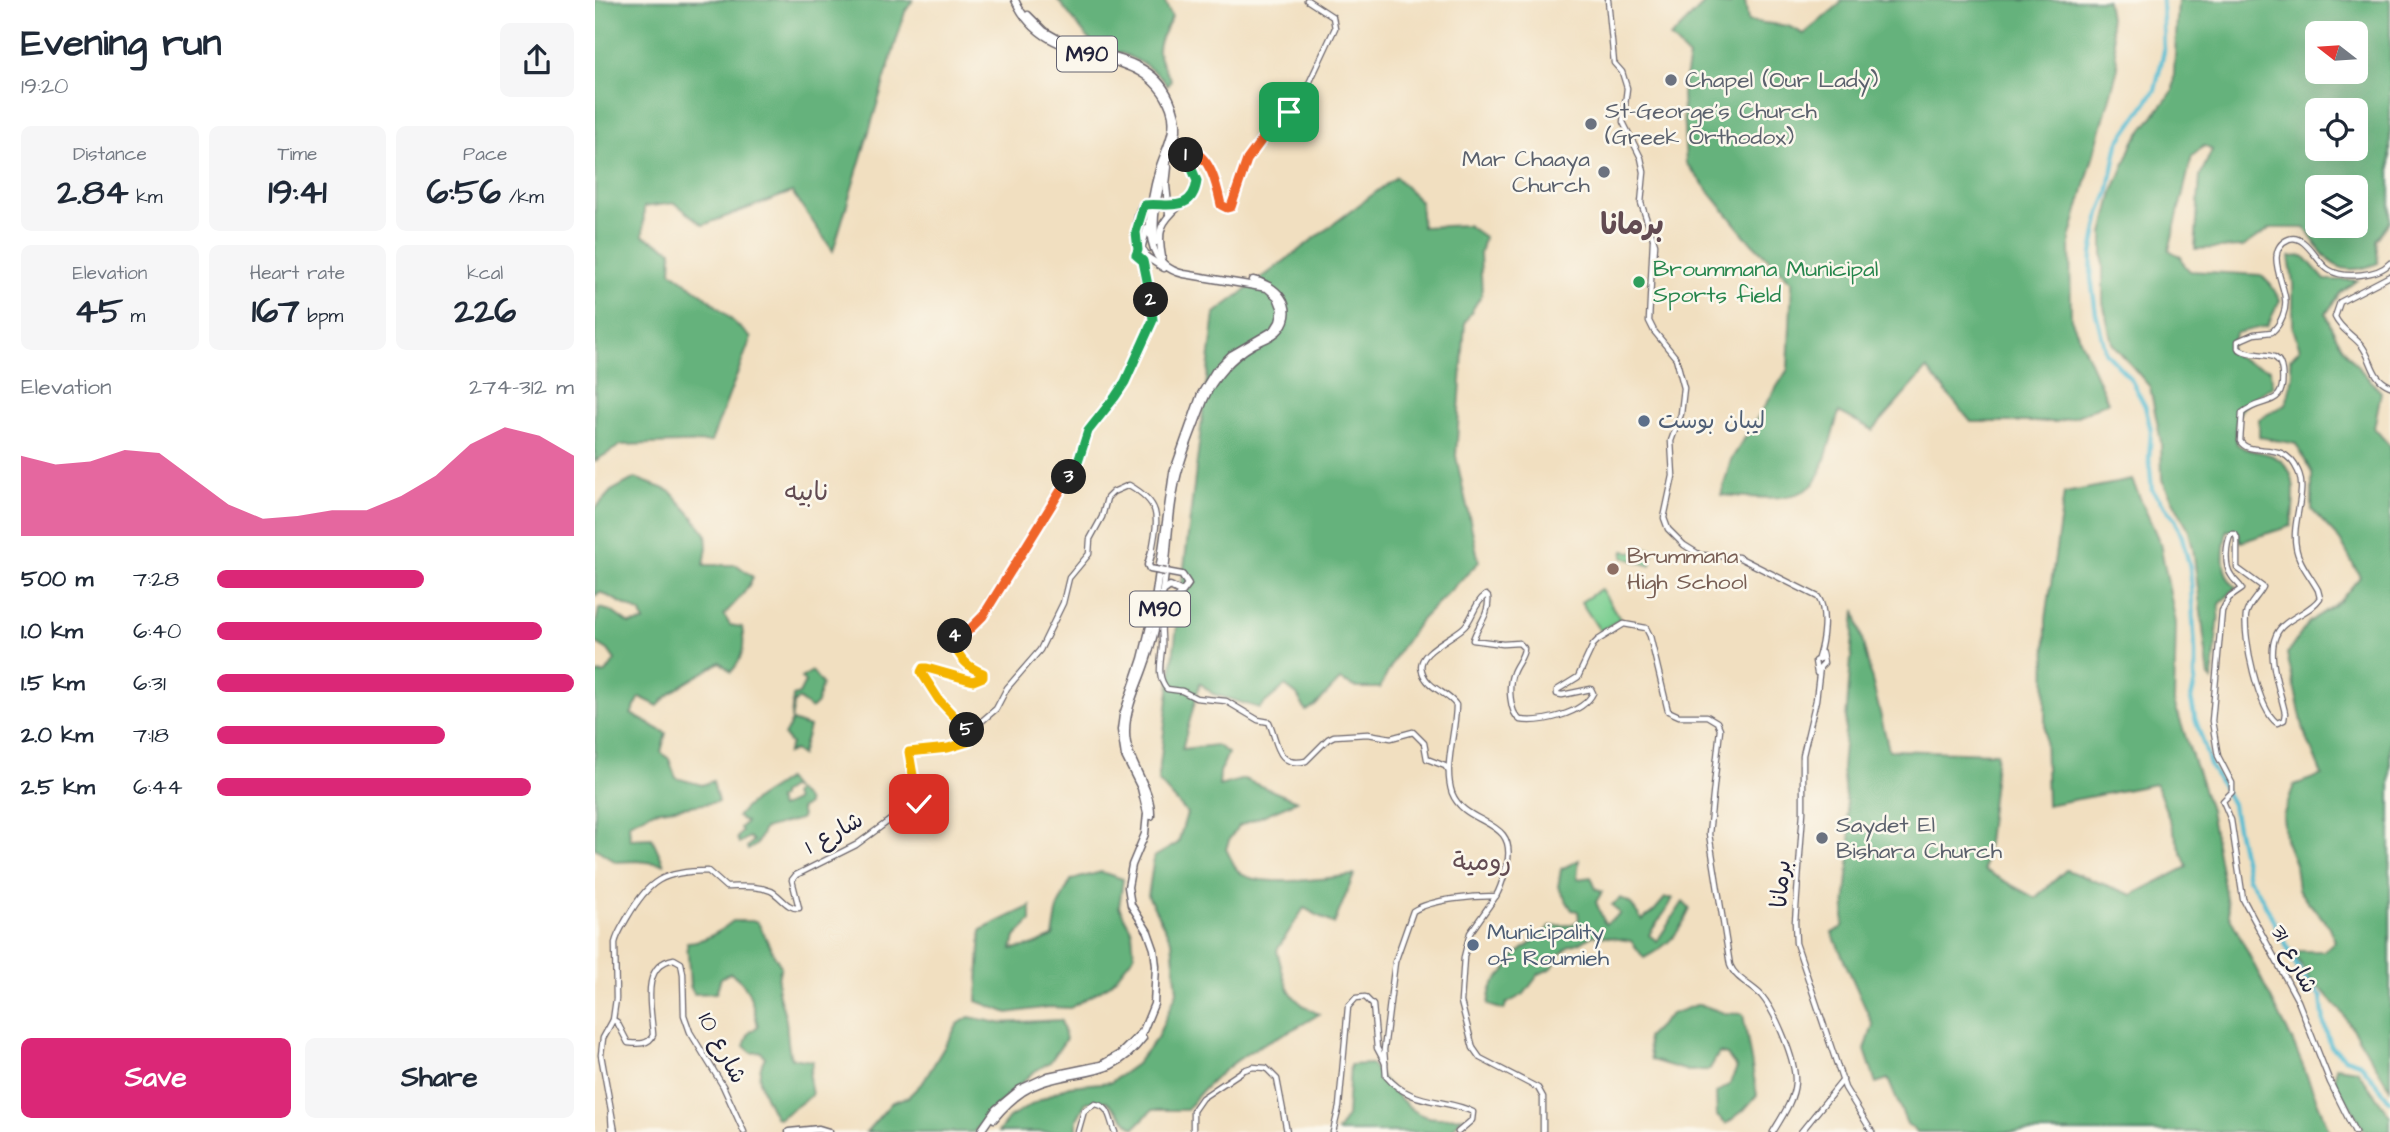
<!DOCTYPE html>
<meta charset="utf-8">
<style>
:root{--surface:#fff;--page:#f6f6f7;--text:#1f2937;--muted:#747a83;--accent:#db2777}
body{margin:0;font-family:"Architects Daughter","Playpen Sans Arabic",sans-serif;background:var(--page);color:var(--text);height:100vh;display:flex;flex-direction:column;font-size:26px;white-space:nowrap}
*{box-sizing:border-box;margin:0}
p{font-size:23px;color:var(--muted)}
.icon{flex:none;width:38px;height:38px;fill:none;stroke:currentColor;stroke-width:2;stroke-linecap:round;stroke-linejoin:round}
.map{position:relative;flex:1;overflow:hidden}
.drawer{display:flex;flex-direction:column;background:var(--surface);width:595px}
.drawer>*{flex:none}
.needle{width:46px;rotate:287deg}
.tools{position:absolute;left:1710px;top:21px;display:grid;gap:14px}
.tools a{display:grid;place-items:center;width:63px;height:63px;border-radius:10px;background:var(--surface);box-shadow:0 7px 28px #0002;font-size:35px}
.pin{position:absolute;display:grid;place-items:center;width:60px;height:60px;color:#fff;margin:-30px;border-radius:14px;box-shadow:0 4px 10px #0006}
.km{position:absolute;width:35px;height:35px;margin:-18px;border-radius:50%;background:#222;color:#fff;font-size:19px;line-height:35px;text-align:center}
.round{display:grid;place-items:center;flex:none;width:74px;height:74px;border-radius:10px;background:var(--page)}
.overview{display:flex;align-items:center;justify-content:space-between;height:119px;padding:0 21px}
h1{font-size:38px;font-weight:800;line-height:52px}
.stats{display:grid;grid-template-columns:repeat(3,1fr);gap:10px;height:119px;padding:7px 21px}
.stats div{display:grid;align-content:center;border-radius:10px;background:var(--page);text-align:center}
.stats b{font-size:35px;font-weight:800}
.stats small{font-size:19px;font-weight:400}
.stats p{font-size:19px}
.chart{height:196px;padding:14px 21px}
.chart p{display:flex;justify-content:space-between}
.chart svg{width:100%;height:126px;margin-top:7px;fill:var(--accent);opacity:.7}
.action{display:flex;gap:14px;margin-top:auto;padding:14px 21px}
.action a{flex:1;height:80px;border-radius:10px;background:var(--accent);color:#fff;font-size:28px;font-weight:800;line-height:80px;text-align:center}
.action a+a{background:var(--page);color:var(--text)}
ul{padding:0 21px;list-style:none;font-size:23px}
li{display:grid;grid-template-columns:112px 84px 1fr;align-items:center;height:52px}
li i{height:18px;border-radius:9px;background:var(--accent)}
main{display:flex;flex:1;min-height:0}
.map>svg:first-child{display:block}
</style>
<main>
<section class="drawer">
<div class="overview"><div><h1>Evening run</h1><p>19:20</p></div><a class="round"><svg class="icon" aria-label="share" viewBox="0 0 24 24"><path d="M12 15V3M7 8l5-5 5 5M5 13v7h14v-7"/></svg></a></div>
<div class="stats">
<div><p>Distance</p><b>2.84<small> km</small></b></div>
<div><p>Time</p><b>19:41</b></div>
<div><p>Pace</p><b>6:56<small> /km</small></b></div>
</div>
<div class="stats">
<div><p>Elevation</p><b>45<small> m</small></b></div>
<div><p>Heart rate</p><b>167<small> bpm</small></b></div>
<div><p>kcal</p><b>226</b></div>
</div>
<div class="chart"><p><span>Elevation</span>274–312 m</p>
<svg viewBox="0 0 160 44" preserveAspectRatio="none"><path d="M0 44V16L10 19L20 18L30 14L40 15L50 24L60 33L70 38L80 37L90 35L100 35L110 30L120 23L130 12L140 6L150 9L160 16V44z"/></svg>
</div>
<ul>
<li><b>500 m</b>7:28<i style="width:58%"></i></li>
<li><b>1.0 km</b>6:40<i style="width:91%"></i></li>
<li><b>1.5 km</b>6:31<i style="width:100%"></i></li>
<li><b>2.0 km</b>7:18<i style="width:64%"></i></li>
<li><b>2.5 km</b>6:44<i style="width:88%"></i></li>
</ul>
<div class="action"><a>Save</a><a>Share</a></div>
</section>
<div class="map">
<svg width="1795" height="1132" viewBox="0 0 1795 1132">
<rect width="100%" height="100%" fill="#fbf7ec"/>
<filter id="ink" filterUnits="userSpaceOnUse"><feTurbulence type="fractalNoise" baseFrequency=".0143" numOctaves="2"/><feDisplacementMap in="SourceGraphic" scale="14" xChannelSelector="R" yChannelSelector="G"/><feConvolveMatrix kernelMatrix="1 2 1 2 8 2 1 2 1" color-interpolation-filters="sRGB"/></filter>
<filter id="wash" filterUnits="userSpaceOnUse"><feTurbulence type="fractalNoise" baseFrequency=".00686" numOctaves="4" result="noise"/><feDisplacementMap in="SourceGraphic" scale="28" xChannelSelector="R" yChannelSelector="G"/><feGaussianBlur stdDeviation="1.57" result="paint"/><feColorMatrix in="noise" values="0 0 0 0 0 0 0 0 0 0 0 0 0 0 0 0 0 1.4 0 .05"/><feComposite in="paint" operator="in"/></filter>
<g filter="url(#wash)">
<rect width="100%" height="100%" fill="#f1dfc0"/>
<g fill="#7ccf91" stroke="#4f7866" stroke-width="2">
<polygon points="1044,546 1058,550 1056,566 1028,557 1029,551 1041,553"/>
<polygon points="1006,589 1025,619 1005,631 986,602"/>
</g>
<g fill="#65b27b" stroke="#446a5b" stroke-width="2" fill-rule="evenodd">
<polygon points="0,0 318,0 310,12 238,251 197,192 108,225 80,203 49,207 48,236 77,250 76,271 114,299 156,338 116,442 26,445 0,461"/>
<path d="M463 0H569L577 17C559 50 558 48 576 80L572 86 567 78 549 64 529 54 500 47Z"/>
<path d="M1136 0H1150L1153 21 1193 26 1209 34 1246 3 1245 0H1512L1523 68 1475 239 1476 319 1513 402 1482 416 1461 422H1376L1332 369 1278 430 1244 412C1239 428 1229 469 1221 481 1204 505 1152 497 1126 495L1136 460 1193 369 1197 282 1150 236 1091 163 1087 94 1094 57 1075 38 1111 2 1135 5Z"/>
<path d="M1583 0H1795V221L1781 240 1783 263C1741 281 1731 259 1710 228H1676L1648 247 1600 249 1605 176 1617 150 1609 146 1597 156 1574 250 1586 257 1590 266 1595 271 1666 275 1676 285 1685 300 1672 326 1641 333 1633 352 1654 363 1675 369 1678 386C1652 402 1635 410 1642 444 1656 454 1664 450 1678 456 1706 469 1699 501 1696 526L1646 542 1643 532 1632 530C1628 549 1624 574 1641 587L1625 604 1617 681 1614 677 1598 548 1593 528 1567 480 1566 442 1555 387 1517 343 1508 302V234L1518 192 1539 141 1578 91ZM1722 33H1760V72H1722ZM1722 110H1760V149H1722ZM1722 187H1760V226H1722Z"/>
<path d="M801 177 825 201 827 227 872 225 889 237 885 254 887 294 870 322 861 456 884 562 826 620 803 652 785 688H762L745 680 720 706 711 711 702 695 690 686 664 708 618 694 605 683 587 749 621 745 633 753 625 772 624 786 649 779 702 801 644 826 635 838 631 849C635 856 639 868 645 873 664 888 734 878 759 875L739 924 709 908 682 950C690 982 691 1000 724 1014 708 1025 693 1032 676 1040 648 1053 608 1084 592 1110H557L539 1128 512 1101 491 1102 482 1119V1132H403L414 1118 445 1100 474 1086 516 1082 541 1064 562 1038 582 992 577 942 553 896 559 857 583 843 592 813 563 781 620 313Z"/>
<path d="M1709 256 1730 280H1762L1745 293 1731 314C1742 345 1763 368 1786 392L1779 428 1795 446V1088L1746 1011 1728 991 1716 982 1701 957 1703 951H1729L1740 941 1733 925 1703 890 1700 864 1690 839 1688 816 1699 785 1727 775 1709 731 1692 654 1714 622 1745 601 1765 577 1745 540 1717 510V473L1701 444 1664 437V419L1691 404 1698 376 1695 359 1705 349 1698 328V283L1694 257Z"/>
<path d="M40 478 75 491 93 511 111 534 112 547 109 565H142L158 577C151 594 141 601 129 615L135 625 147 627C150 645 149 658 136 672L125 662C104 677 79 686 63 706L45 697 36 714 71 733 66 752 74 759 81 778 107 785 118 781 123 802 59 811 34 823 35 839 57 838 69 864 42 861 21 862 0 848V674L11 673 20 660 13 650 0 642V628L4 608 16 611 34 624 49 622 46 613 5 592 0 596V509L16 491Z"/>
<polygon points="1537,480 1565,543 1581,623 1579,702 1615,810 1634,915 1698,1042 1735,1132 1322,1132 1312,1124 1293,1079 1281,1083 1270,1050 1278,1025 1237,933 1248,927 1256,845 1247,769 1260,610 1294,750 1402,753 1389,870 1440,898 1471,870 1537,895 1592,867 1561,784 1452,805 1450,731 1451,619 1469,493"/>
<polygon points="217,671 227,684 222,703 216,709 203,699 199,704 196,720 198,696 204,694 210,682 206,678"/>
<polygon points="197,721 214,727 206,755 199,750 192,753 196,744 189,736"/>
<path d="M191 779 199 789 195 788 186 794V797L182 800 185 808 200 801 198 794 202 791 211 800 212 805 205 809 207 816 205 819 169 829 161 845 153 850 152 847 158 841 154 837 144 843 142 838 147 831 145 828 151 822 142 817C155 799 175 792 191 779Z"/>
<path d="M984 860 982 879 996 877 1001 889 1007 892 1001 902 1010 924 1025 914 1017 905 1026 898 1036 904 1047 920 1059 911 1070 898H1078C1072 913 1061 922 1054 935L1062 941 1088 902 1095 909C1083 935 1074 945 1049 958L1036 941 999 935 986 942 974 946 965 955 957 968 944 974 929 994 911 1004 909 1010 893 1005C896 977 902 984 914 965 918 959 915 961 920 956 931 945 946 939 955 926L977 925 984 920 983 911 977 910 963 887 966 869Z"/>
<polygon points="506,872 528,879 524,907 537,931 539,955 516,984 475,1008 454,1007 413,1013 382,1001 386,930 436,906 436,921 420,937 417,949 436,946 458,937 463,906 476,880"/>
<path d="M138 921H162C171 936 176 952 186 966 176 999 192 1003 192 1031 193 1041 193 1048 196 1058L218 1061 214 1077 217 1095 185 1118 180 1117C170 1095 157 1080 170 1057L166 1052 157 1053 149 1046 154 1033 163 1026C158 1005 155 983 135 973L126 978 121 993 99 994 95 986 92 942C110 942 125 931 138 921Z"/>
<polygon points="1104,1004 1129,1013 1148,1014 1162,1095 1149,1110 1131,1124 1122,1116 1121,1093 1134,1085 1142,1068 1132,1055 1124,1053 1114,1070 1093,1071 1056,1060 1052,1038 1076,1014"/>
<polygon points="374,1017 404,1023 466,1020 471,1039 455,1062 437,1073 401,1107 379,1132 271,1132 297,1102 313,1097 329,1081 363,1024"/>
<path d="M776 1064C788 1079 811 1110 829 1116 841 1120 856 1117 868 1117L855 1132H742L752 1116 755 1065Z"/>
<polygon points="1741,1067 1762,1070 1795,1116 1795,1132 1770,1132 1756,1107 1740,1083"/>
</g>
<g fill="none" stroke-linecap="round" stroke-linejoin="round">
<polyline stroke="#54bcd1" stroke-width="4.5" points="1567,0 1569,51 1560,90 1523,143 1513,194 1505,213 1497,254 1496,278 1501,313 1511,353 1535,378 1550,406 1556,431 1554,459 1557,490 1580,519 1587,537 1595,568 1600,652 1600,682 1596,699 1600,718 1616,767 1637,804 1653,878 1666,896 1707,976 1726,996 1729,1024 1736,1046 1750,1058 1765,1063 1795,1101"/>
</g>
</g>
<g filter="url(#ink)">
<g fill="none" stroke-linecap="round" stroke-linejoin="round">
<g stroke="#6a646a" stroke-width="7">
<g id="secondary">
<polyline points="1013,0 1019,63 1027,72 1032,88 1028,122 1046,158 1049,172 1046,203 1060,244 1059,260"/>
<path d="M565 207 585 205 599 192 601 177 590 155 595 150C617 157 620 188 627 206L633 208 638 206 652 160 668 138 709 94 740 28 738 17 712 0"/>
<path d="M1058 240 1054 321 1059 331 1081 358 1089 388 1086 414 1076 441 1078 476 1069 518 1073 529 1089 545 1105 555 1143 557 1223 597C1233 611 1228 642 1223 658"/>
<circle cx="546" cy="254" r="5"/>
<path d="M543 250C538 237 540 217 546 205L555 203"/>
<path d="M1795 276 1745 302 1740 317C1746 330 1758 335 1767 346 1778 361 1776 378 1795 386"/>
<path d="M587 592C580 599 573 605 570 614 564 626 568 635 567 647 566 662 561 676 572 689L587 691 601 698 631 701 663 720 674 722C683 742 681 768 711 761L733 739 739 736 773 734 796 738 818 732 829 743 832 759 850 766 853 770"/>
<polyline points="1227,653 1229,663 1225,667 1221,700 1208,755 1208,812 1200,922 1201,943 1250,1088 1277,1132"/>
<polyline points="1222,673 1220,661 1226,658"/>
<path d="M374 732 401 709 412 688 445 650 468 603 474 578 494 554 495 539 507 517 512 498 518 492 534 485C567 504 563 517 557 551"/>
<polyline points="901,896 875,933 869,957 866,1002 878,1048 885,1058 943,1088 948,1097 948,1132"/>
<path d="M18 1020 22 1022 33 1043C43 1044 54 1045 58 1035 57 1011 44 965 79 959L86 963 88 974 89 1015 95 1032 128 1086 149 1132"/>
<polyline points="16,1115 17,1132"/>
<path d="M20 1132 6 1055 8 1038 18 1020 21 999 20 943C22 934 27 927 32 918 54 880 68 871 113 871L131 887C147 887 160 885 176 891 186 896 192 909 204 908L197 880 201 875 261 845 306 812 330 801 319 781 314 752 353 748 376 740 374 732C361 718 328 689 326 670L332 668 378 681 389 675C377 664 360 663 358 639L376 629 395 607 479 469 493 431 527 387 559 316 547 259"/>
<path d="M483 1132 489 1111 500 1104C516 1106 514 1120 520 1132"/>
<polyline points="598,1132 598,1111 607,1098 649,1070 658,1067 671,1068 682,1079 692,1132"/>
<polyline points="738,1132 744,1107 753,1007 761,998 770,997 778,1005 782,1048 790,1063"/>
<path d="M863 1132 877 1120 878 1112C851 1098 815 1106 791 1076L789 1050 800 962 818 911C837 899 879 896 901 896 907 886 909 875 912 865 923 816 871 828 857 793 848 766 861 733 861 705 853 692 832 689 827 671 820 652 859 638 870 626 878 617 880 602 891 595L893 597C895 615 882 626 878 640L908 644 924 643 929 648C929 657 921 664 918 673 913 685 914 712 925 720 946 723 988 714 998 693L996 689 967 695 962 694V690L983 677 998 645 1003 640 1029 624 1051 628 1055 636 1073 711 1084 716H1112L1122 722 1125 729 1114 834 1135 965C1140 978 1156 985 1166 995 1180 1011 1201 1061 1200 1082 1199 1100 1187 1117 1178 1132"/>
<polyline points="1206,1132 1248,1080"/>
<path d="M1760 1132 1735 1082 1703 1001 1648 899 1636 820 1628 801 1637 792V783L1623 756 1617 721 1627 611 1634 598 1647 589C1644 583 1639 581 1636 575 1629 565 1631 544 1636 534H1640L1642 538V568L1668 587C1663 597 1653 604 1651 615 1648 638 1663 709 1682 723L1689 720 1690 713C1685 688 1665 643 1690 624 1701 615 1717 610 1725 598L1723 590C1716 577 1703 562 1701 547 1696 521 1713 492 1703 471 1688 437 1656 459 1645 441L1647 413C1669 395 1691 410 1687 371 1686 365 1685 360 1679 357 1668 353 1656 356 1646 350L1643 348V341L1659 334 1677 332C1686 324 1692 309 1690 298 1689 283 1669 249 1694 239 1710 233 1722 263 1734 270 1749 279 1783 276 1795 263"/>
</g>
</g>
<g stroke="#6a646a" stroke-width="9">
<g id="highway">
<polyline points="433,15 449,31 472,44"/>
<path d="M489 49C523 58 559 63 575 99 579 108 583 120 582 130 581 141 575 151 572 161 564 186 556 217 561 242"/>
<polyline points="573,167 571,185 574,214"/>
<polyline points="546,249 552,228"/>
<polyline points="550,256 569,268"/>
<path d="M567 257C562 230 565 223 585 205"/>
<polyline points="568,591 575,586 587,592 593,584 587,575 571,572"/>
<path d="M556 816C557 785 530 762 531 731 531 708 543 685 550 664 556 648 560 630 564 613 573 573 571 531 579 491 584 460 598 430 609 400 618 378 637 357 658 345 667 340 678 338 685 329 703 306 680 284 658 280"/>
<path d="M399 1119C411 1104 428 1089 446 1083 488 1068 516 1080 548 1038"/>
<polyline points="194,1132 224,1129 234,1132"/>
<path d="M385 1132 401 1109 425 1089 453 1076 506 1065 525 1054 548 1031 559 1004 561 966 559 949 553 932 536 905 533 887 537 865 550 834 552 813 546 788 530 756 526 730 528 715 547 659 558 614 578 473 606 394 620 371 636 355 679 330 684 322 687 310 682 297 672 288 589 274C542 264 554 204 564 169 570 149 583 130 575 108 549 38 453 75 420 0"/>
</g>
</g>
<use href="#secondary" stroke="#fff" stroke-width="4.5"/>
<use href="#highway" stroke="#fff" stroke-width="6"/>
<g stroke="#6a646a" stroke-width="7" stroke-linecap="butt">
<polyline id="secondary-bridge" points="555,203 566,205"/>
</g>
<g stroke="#6a646a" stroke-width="9" stroke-linecap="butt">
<polyline id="highway-bridge" points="557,551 553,565 555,569 571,572"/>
</g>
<use href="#secondary-bridge" stroke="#fff" stroke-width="4.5"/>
<use href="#highway-bridge" stroke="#fff" stroke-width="6"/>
</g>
</g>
<g fill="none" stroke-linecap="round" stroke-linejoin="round" filter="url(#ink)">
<g stroke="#fff" stroke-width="14">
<path id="split-1" d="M591 155 595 150C616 156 622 187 626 205L632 208 636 207 652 160 668 138 694 112"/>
</g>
<g stroke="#fff" stroke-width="14">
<path id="split-2" d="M556 300 548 261 541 255 543 250 541 232 549 205C570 202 597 215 602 181L591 155"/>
</g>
<g stroke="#fff" stroke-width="14">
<polyline id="split-3" points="474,477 484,459 493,431 520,397 530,382 558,320 556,300"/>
</g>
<g stroke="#fff" stroke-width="14">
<polyline id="split-4" points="360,636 371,633 388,616 474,477"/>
</g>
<g stroke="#fff" stroke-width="14">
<path id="split-5" d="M360 636 358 644C366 659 372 667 388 673V677L378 681 332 668H328L326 672 344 700 372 730"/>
</g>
<g stroke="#fff" stroke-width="14">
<polyline id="split-6" points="324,804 331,799 319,781 314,752 353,748 373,742 377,737 372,730"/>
</g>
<use href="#split-1" stroke="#f0652b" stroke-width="9"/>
<use href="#split-2" stroke="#22a559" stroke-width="9"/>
<use href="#split-3" stroke="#22a559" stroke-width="9"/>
<use href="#split-4" stroke="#f0652b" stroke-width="9"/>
<use href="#split-5" stroke="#f5b400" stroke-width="9"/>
<use href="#split-6" stroke="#f5b400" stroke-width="9"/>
</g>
<g fill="#6b7280" stroke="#fbf7ec" stroke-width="2.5">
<circle cx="1076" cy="80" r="7"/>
<circle cx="996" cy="124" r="7"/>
<circle cx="1009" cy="172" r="7"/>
<circle cx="1227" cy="838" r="7"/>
</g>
<circle fill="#2e9e5b" stroke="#fbf7ec" stroke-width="2.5" cx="1044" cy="282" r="7"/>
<g fill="#5c6f8a" stroke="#fbf7ec" stroke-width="2.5">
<circle cx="1049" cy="421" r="7"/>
<circle cx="878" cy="945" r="7"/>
</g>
<circle fill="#8d6e63" stroke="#fbf7ec" stroke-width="2.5" cx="1018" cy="569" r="7"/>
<g text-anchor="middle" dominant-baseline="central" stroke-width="5" stroke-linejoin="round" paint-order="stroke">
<g fill="#fbf7ec" stroke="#636270" stroke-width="2">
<rect x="462" y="36.5" width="60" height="35" rx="5"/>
<rect x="535" y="591.5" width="60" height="35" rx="5"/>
</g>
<g font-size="21" font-weight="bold" fill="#22223b">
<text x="492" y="54">M90</text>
<text x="565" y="609">M90</text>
</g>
<g font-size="23" fill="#5b616d" stroke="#fbf7ec" text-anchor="start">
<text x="1090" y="80">Chapel (Our Lady)</text>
<text x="1010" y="111">St-George's Church<tspan x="1010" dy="26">(Greek Orthodox)</tspan></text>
<text x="995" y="159" text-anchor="end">Mar Chaaya<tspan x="995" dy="26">Church</tspan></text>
<text x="1241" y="825">Saydet El<tspan x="1241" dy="26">Bishara Church</tspan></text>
</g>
<g font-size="23" fill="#27864d" stroke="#fbf7ec" text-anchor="start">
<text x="1058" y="269">Broummana Municipal<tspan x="1058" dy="26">Sports field</tspan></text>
</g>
<g font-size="23" fill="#4e5e75" stroke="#fbf7ec" text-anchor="start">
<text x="1063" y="421">ليبان بوست</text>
<text x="892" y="932">Municipality<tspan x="892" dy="26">of Roumieh</tspan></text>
</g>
<g font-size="23" fill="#785e54" stroke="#fbf7ec" text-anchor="start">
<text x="1032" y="556">Brummana<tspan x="1032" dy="26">High School</tspan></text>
</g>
<g font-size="23" fill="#22223b" stroke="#fbf7ec">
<text transform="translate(239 833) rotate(-29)">شارع 1</text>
<text transform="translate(1186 884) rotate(-85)">برمانا</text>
<text transform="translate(1699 959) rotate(62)">شارع 31</text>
<text transform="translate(127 1048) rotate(62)">شارع 10</text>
</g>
<g font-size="26" fill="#624b52" stroke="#fbf7ec">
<text x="211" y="492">نابيه</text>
<text x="887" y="862">رومية</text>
</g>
<g font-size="30" font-weight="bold" fill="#624b52" stroke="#fbf7ec">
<text x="1037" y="225">برمانا</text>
</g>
</g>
</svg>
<div class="tools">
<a><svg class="needle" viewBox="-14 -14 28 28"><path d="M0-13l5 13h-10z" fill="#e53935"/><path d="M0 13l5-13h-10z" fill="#747a83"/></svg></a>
<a><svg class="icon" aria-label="locate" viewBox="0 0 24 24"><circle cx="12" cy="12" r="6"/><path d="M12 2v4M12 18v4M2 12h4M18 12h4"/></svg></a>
<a><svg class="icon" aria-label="layers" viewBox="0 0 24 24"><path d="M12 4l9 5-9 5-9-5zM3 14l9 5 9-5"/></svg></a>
</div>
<div class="pin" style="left:694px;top:112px;background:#1e9e55"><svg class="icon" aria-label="arrive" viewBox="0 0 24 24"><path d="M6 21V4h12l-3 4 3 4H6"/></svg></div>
<div class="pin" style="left:324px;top:804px;background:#d93025"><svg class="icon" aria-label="check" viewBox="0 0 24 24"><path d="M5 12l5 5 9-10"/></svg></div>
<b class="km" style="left:591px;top:155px">1</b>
<b class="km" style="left:556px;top:300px">2</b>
<b class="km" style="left:474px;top:477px">3</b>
<b class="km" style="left:360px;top:636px">4</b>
<b class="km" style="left:372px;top:730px">5</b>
</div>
</main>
